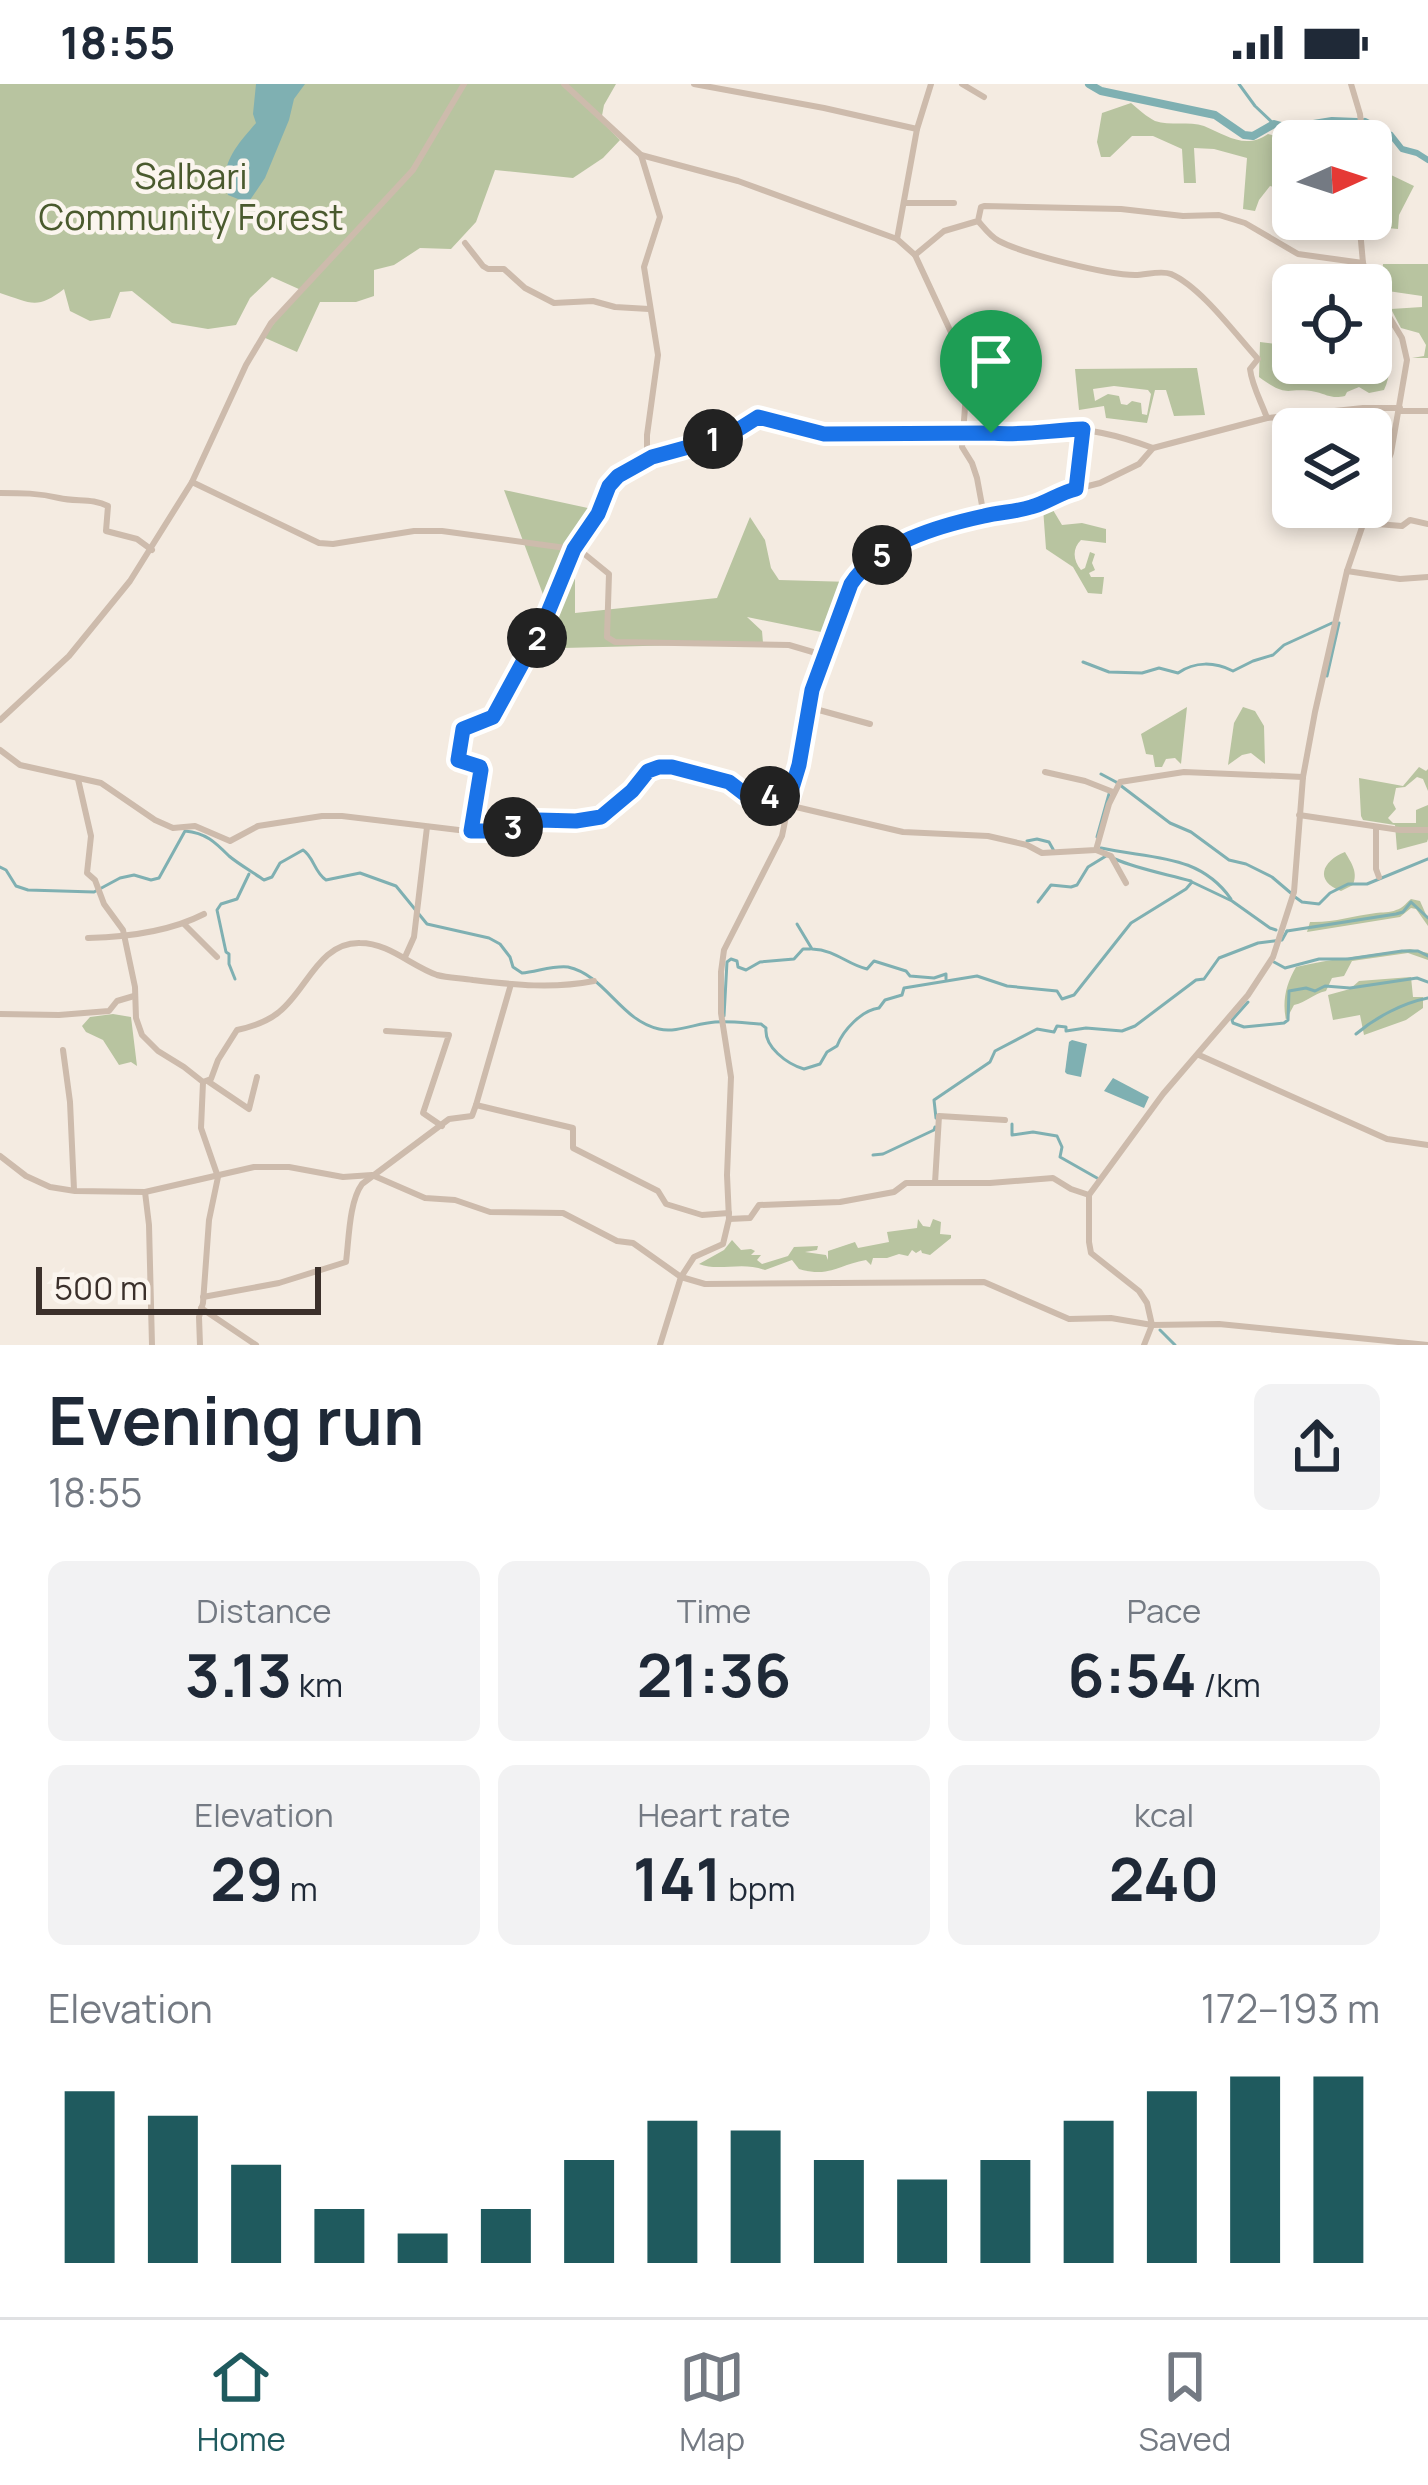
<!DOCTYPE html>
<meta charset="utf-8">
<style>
:root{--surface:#fff;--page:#f2f2f3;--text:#1f2937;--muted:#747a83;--line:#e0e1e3;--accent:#1f5a5e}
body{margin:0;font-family:Manrope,sans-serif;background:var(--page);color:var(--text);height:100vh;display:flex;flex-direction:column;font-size:45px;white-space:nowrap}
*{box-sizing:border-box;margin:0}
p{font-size:39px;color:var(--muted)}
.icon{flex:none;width:66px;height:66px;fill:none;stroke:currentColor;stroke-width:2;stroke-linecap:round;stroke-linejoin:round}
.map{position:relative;height:1261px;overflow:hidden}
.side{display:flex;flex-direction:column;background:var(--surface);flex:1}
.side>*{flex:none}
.needle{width:78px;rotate:87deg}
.buttons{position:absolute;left:1272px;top:36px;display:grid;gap:24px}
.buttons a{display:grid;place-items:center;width:120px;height:120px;border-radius:18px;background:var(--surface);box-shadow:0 6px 18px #0003;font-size:60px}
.scale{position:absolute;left:36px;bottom:30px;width:285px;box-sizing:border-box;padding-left:12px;border:6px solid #3b302b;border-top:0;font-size:33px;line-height:42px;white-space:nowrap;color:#3b302b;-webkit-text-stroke:9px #fbf5ee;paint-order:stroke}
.pin{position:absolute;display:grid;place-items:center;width:102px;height:102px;color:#fff;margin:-123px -51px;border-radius:50% 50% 50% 0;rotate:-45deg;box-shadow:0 0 12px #0007}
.pin .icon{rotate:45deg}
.km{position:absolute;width:60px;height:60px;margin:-30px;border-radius:50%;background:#222;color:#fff;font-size:33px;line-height:60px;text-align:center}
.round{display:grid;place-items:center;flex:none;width:126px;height:126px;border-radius:18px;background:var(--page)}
.overview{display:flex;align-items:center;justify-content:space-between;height:204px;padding:0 48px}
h1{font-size:66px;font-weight:700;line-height:90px}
.figures{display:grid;grid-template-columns:repeat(3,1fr);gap:18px;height:204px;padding:12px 48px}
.figures div{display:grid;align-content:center;border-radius:18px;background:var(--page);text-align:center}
.figures b{font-size:60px;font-weight:700}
.figures small{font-size:33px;font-weight:400}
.figures p{font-size:33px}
.chart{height:336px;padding:24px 48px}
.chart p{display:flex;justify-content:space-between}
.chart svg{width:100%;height:216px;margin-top:12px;stroke:var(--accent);stroke-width:6}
.status{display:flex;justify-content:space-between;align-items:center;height:84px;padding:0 60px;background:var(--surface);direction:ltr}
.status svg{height:33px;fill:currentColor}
.dock{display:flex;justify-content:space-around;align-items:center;height:168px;border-top:3px solid var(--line);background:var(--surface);font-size:33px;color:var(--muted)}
.dock a{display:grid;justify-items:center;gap:6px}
.dock .on{color:var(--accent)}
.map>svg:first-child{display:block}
</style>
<div class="status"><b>18:55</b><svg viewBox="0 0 49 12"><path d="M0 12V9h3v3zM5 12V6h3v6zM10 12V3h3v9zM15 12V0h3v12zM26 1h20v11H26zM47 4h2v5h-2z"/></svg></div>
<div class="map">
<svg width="1428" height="1261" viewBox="0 0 1428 1261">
<rect width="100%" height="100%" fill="#f4ebe1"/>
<g fill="#b8c4a0" fill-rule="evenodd">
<path d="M0 0H616L604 21 601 37 620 56 603 74 573 94 495 86 476 138 451 165 420 164 394 181 374 186V212L356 218H320L297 268 263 253 301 206 272 193 250 214 236 241 208 245 172 239 132 207 120 208 110 234 90 237 70 227 64 205C37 226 31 219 0 209Z"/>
<path d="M1131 19C1138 25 1147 33 1155 37 1170 42 1189 37 1204 42 1226 51 1245 66 1268 50L1297 57H1293V108L1286 107 1282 117 1277 104 1270 102 1259 116 1255 127 1243 125 1247 74 1214 65 1194 64 1196 99H1184L1182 65 1153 52H1132L1110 73H1101L1097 58 1102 29Z"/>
<polygon points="1389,90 1414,102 1399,131 1398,145 1377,143 1378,97 1386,99"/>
<polygon points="1383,180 1428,180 1428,274 1412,274 1424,272 1426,261 1419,249 1401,244 1391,225 1422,223 1422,212 1381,206"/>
<path d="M1371 232C1383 258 1397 278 1384 306L1369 309 1359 303 1347 308 1345 312C1332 315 1328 311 1316 308 1285 302 1290 316 1259 293L1260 258 1293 262V279H1371Z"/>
<path d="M1197 284 1205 331 1174 332 1166 306H1155L1147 339 1106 334 1104 322 1079 326 1075 285ZM1114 302 1148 306 1151 310 1147 331 1142 330 1141 319 1132 317 1127 321 1121 320 1119 312 1108 310 1095 317 1093 305Z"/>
<polygon points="504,406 611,429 575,459 575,529 717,514 750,433 765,456 771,484 779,496 852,498 847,513 821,548 747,533 762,547 763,559 563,564"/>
<path d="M1050 421 1062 441 1082 439 1106 445V459L1081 456C1072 465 1073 476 1081 486L1085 484 1090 468 1095 470 1092 479 1095 486 1089 489 1091 493H1104L1102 510 1088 509 1073 483 1046 465 1043 424Z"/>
<polygon points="1187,623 1181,680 1175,674 1166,675 1162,683 1155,683 1153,671 1146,670 1141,650"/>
<polygon points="1243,623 1255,627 1264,642 1265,680 1251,669 1242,671 1228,681 1234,639"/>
<polygon points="1419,683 1426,687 1428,685 1428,707 1423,695 1417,693 1405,703 1396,704 1393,719 1396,725 1388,734 1393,739 1416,739 1416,726 1428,721 1428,755 1427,758 1397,766 1395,741 1363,736 1361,732 1359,694 1403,702"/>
<path d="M1345 768C1352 780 1358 788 1353 801L1341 807C1314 797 1322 777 1345 768Z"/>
<path d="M1411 815 1420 817 1428 835V842L1416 825 1411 824 1400 833 1307 848 1310 838C1332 839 1353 832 1376 829 1382 828 1390 829 1396 826 1403 824 1405 820 1411 815Z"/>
<path d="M1410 865 1428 869V876L1408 869 1352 877 1344 892 1332 894 1326 907C1313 910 1307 918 1294 921L1286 936C1282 917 1286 900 1296 883 1334 874 1371 871 1410 865Z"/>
<polygon points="1411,893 1413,913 1423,913 1423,924 1406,936 1364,951 1360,931 1333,936 1328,911 1350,905 1359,897"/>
<polygon points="113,930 131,933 137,982 131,978 119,981 103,956 86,948 82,942 90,933"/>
<path d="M918 1135 923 1142 930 1143 933 1135 941 1138 940 1150 951 1151V1154L930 1171 922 1169 921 1166 916 1169 912 1166 908 1172 899 1170 887 1174H873L871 1181 866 1176C838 1181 829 1194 799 1185L792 1176 765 1186C741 1177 719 1188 699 1180L724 1166 732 1156 741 1166 751 1165 755 1167 751 1171H761L757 1176 762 1180 788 1172 794 1163 818 1162 817 1166 805 1168 826 1171 828 1176V1167L855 1158 858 1164 889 1158 887 1148 917 1144Z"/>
</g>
<g fill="#7fb0b2">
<path d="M256 0H305L294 15 289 36 265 94 248 119 228 111C218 81 237 61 256 39L253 30Z"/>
<polygon points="1072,956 1087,960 1081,993 1067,990 1065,988 1069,958"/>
<polygon points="1113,994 1149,1013 1144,1024 1104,1007"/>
</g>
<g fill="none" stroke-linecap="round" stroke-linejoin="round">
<g stroke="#7fb0b2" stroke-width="3">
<polyline points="1239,0 1255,22 1274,40"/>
<path d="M1083 578 1109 588 1142 589 1159 584 1178 589C1195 577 1215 578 1233 587L1253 577 1273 571 1284 561 1332 539"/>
<polyline points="1327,592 1339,539"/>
<polyline points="1101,690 1116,698 1170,739 1191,748 1229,776 1246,780 1272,793 1292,810"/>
<polyline points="1097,753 1109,710"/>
<polyline points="1027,757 1037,755 1049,758 1054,767"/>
<path d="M1101 764C1150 775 1199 769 1231 815"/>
<path d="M1115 775C1138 785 1166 790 1191 797"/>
<path d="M0 783 6 786 16 802 28 806 94 808 120 794 134 791 151 796 159 794 185 747C206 749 215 758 229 772 237 779 254 789 264 796L272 793 280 779 303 766C314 773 314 788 326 796L360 789 396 802 427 840 489 854 500 860 510 873 513 883 522 889C536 888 554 881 568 883 605 891 621 937 659 945 677 949 697 939 715 938 730 937 746 939 761 940L766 944C764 963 787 980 804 985L820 980 827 968 837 962C843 946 862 926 879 924L885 916 902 911 904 904 977 892 1007 902 1057 907 1062 915 1074 911 1131 839 1186 805 1192 798 1232 817 1270 844 1276 846"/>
<polyline points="1295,813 1302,818 1319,820 1330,809 1348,800 1367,800 1428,775"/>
<polyline points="1038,818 1051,801 1071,803 1077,801 1088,783 1106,772"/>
<path d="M797 840 812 865C836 866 846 880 867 885L874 877 906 887 910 892 934 894 946 890V895"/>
<polyline points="1287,847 1396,830 1403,828 1411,818 1428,834"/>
<polyline points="1274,878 1285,884 1319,875 1348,875 1402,867 1418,867 1428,872"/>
<polyline points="235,895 229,880 229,870 226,868 217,826 221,820 237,815 249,790"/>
<polyline points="1248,918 1232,936 1233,939 1244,943 1284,939 1288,936 1289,907 1306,904 1315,907 1325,902 1350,904 1417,894 1428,898"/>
<polyline points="724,932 727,878 731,875 737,877 738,883 746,886 760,878 794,875 803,865 810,865"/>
<path d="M1356 950C1376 933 1403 919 1428 914"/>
<polyline points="936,1034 934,1016 990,978 995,967 1037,945 1054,948 1057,942 1066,943 1066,947 1086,944 1122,947 1135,942 1196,896 1204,895 1219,874 1258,859 1282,856 1287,847"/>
<polyline points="1012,1040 1012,1051 1033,1048 1057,1052 1062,1063 1060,1073 1097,1094"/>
<polyline points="873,1071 883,1070 934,1046 935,1043"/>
<polyline points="1160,1246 1175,1261"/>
</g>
<polyline stroke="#7fb0b2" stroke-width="6" points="1365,37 1391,51 1402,65 1417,69 1428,76"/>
<polyline stroke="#7fb0b2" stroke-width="8" points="1089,0 1101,7 1215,31 1244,51 1253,52 1274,40 1289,44 1332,37 1357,38"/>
<g stroke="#cdbbac" stroke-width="6">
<polyline points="564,0 641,71 738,97 897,155 917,45 931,0"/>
<polyline points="694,0 824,24 917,45"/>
<polyline points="962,0 984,13"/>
<polyline points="1351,0 1360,30 1363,57"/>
<polyline points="641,71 660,133 644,183 658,271 647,351 647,366 652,373"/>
<polyline points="904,119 954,119"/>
<polyline points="1359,135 1363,179 1370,201"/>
<path d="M979 138C985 145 991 153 999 157 1024 170 1107 191 1135 191 1146 191 1161 186 1171 190 1201 203 1236 251 1258 275L1250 285C1252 302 1261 317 1267 334"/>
<polyline points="897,155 915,171 962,272 966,310 962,363 972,379 977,394 984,432"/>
<polyline points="465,159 483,182 488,185 504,185 525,204 554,219 593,217 615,223 649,225"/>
<polyline points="915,171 944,147 978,137 981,123 984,122 1121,125 1183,132 1219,131 1245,139 1298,170 1363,179"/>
<polyline points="1371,203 1402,254 1407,276 1391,369 1371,417"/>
<polyline points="1400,327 1428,327"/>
<path d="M192 398 319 459 333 460 414 447H442L573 465 598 430 603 412 618 392 652 373 703 359 739 345 758 333 824 350 991 349C1011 351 1028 348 1049 346 1085 342 1120 352 1153 364"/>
<polyline points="1075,405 1083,345"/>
<path d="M0 409C21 409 39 409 59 414 76 418 93 414 108 422L106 447 137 455 152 466"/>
<polyline points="1364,439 1402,442 1410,436 1428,440"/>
<polyline points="1347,487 1400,495 1428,493"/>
<polyline points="808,623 870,640"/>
<polyline points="0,636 69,572 130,497 192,398 246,281 271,239 413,86 464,0"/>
<path d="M0 666 20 681 101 699 155 736 173 744 195 742 230 757 258 742 322 732H342L467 747C493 747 517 739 543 736 553 734 561 738 571 738 605 738 629 711 648 687L672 683 729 698 746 711 789 714 796 723 903 748 988 752 1027 761 1042 769 1096 766 1109 720 1120 698 1184 688 1303 693"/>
<polyline points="1045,688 1085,697 1113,708"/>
<polyline points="78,695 91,752 87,789 95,796 104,820 123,846 135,903 136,934 142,951 158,967 184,983 203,998 201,1044 218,1093 209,1136 203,1219 199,1233 200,1261"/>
<polyline points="1299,731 1400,746 1428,746"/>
<polyline points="1376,743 1376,785 1379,793"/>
<polyline points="471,747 481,686 480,683 458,676 463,645 493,633 542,543 573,465 582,468 609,490 607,553 615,558 789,561 823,571"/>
<polyline points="1096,766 1111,772 1126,799"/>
<polyline points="184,840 217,873"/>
<path d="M88 854C127 853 169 848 204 830"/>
<polyline points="405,873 414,853 427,743"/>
<polyline points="511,900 476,1021 573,1044 573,1064 658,1107 666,1120 702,1131 729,1129"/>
<polyline points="0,930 59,931 109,927 117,917 134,912"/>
<polyline points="386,947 449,951 423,1029 442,1042"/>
<polyline points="63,966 70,1018 74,1106"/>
<polyline points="1199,971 1387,1055 1428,1061"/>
<path d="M203 998 211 995 218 976 237 946C251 943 267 938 279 928 307 906 319 858 360 859 389 859 411 882 437 891 448 894 462 894 473 896 515 901 553 905 594 897"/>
<polyline points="209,998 249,1025 257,993"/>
<polyline points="0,1072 26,1092 50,1103 75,1107 145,1108 254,1083 289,1083 343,1093 372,1091 425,1114 455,1116 490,1128 563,1129 617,1157 633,1159 681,1193 705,1200 984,1198 1069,1235 1111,1234 1152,1241 1219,1240 1428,1261"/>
<polyline points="935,1099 939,1032 1005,1036"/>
<polyline points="145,1108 149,1141 152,1261"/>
<polyline points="729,1135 750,1134 759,1121 840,1118 894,1108 906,1099 990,1099 1053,1094 1071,1105 1089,1111"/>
<path d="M203 1213 279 1199 346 1178C349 1155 349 1118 362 1100L449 1035 472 1032 476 1021"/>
<polyline points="201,1224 256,1261"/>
<polyline points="660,1261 681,1193 694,1173 723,1160 729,1135 727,1091 731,993 721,929 721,888 724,866 782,752 812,606 851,500 859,488 875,475 921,451 984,432 1033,423 1057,410 1100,399 1139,380 1153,364 1267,334 1363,324 1400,324"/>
<polyline points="1144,1261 1152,1241 1147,1219 1139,1207 1091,1169 1089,1158 1089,1111 1163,1010 1248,911 1273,873 1294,808 1303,693 1315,628 1347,487 1369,423"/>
</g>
</g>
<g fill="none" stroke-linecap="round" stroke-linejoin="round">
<g stroke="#fff" stroke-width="24">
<path id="route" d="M758 333 824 350 991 349C1022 352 1052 346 1083 345L1076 405C1059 409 1047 419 1031 423 1016 428 1000 428 984 432 938 442 878 459 851 500L812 606 799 681 789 714 746 711 729 698 672 683H659L648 687 632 707 601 733 576 737 538 736 487 747H471L481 686 480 683 458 676 463 645 493 633 542 543 574 465 598 430 609 402 618 392 652 373 703 359 739 345Z"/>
</g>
<use href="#route" stroke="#1a73e8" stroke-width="15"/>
</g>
<g text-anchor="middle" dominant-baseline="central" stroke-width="9" stroke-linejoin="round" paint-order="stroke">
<g font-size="36" fill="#4a5a2e" stroke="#fbf5ee">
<text x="191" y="91">Salbari<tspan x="191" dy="41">Community Forest</tspan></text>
</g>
</g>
</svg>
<div class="buttons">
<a><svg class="needle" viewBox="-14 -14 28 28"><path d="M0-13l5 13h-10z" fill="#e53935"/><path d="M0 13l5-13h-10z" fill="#747a83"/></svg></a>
<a><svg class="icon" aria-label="locate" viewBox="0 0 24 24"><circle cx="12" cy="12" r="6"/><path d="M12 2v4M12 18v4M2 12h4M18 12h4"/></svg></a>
<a><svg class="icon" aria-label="layers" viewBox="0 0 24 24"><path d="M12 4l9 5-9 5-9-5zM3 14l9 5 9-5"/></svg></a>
</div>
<div class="scale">500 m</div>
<div class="pin" style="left:991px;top:349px;background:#1e9e55"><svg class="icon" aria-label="arrive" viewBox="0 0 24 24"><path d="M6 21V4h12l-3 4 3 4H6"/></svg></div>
<b class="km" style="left:713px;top:355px">1</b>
<b class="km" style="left:537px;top:554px">2</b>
<b class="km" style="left:513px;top:743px">3</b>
<b class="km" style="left:770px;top:712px">4</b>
<b class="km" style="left:882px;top:471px">5</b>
</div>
<section class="side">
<div class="overview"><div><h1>Evening run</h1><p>18:55</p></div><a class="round"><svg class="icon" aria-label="share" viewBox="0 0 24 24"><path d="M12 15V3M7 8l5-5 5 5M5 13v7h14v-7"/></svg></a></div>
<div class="figures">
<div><p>Distance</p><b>3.13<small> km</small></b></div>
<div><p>Time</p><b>21:36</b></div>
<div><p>Pace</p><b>6:54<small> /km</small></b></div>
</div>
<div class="figures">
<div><p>Elevation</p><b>29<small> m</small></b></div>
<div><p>Heart rate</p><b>141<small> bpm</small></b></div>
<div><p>kcal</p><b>240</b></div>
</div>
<div class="chart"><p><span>Elevation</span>172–193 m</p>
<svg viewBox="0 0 160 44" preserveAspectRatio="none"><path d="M5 44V9M15 44V14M25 44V24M35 44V33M45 44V38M55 44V33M65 44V23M75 44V15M85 44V17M95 44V23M105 44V27M115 44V23M125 44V15M135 44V9M145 44V6M155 44V6"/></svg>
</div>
</section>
<nav class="dock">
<a class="on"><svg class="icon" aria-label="home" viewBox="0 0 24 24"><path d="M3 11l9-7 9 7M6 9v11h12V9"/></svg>Home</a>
<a><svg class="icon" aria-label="map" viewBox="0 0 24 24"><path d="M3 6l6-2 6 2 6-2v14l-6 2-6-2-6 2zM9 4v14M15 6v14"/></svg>Map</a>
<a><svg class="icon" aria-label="saved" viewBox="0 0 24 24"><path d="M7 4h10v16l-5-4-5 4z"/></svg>Saved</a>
</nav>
